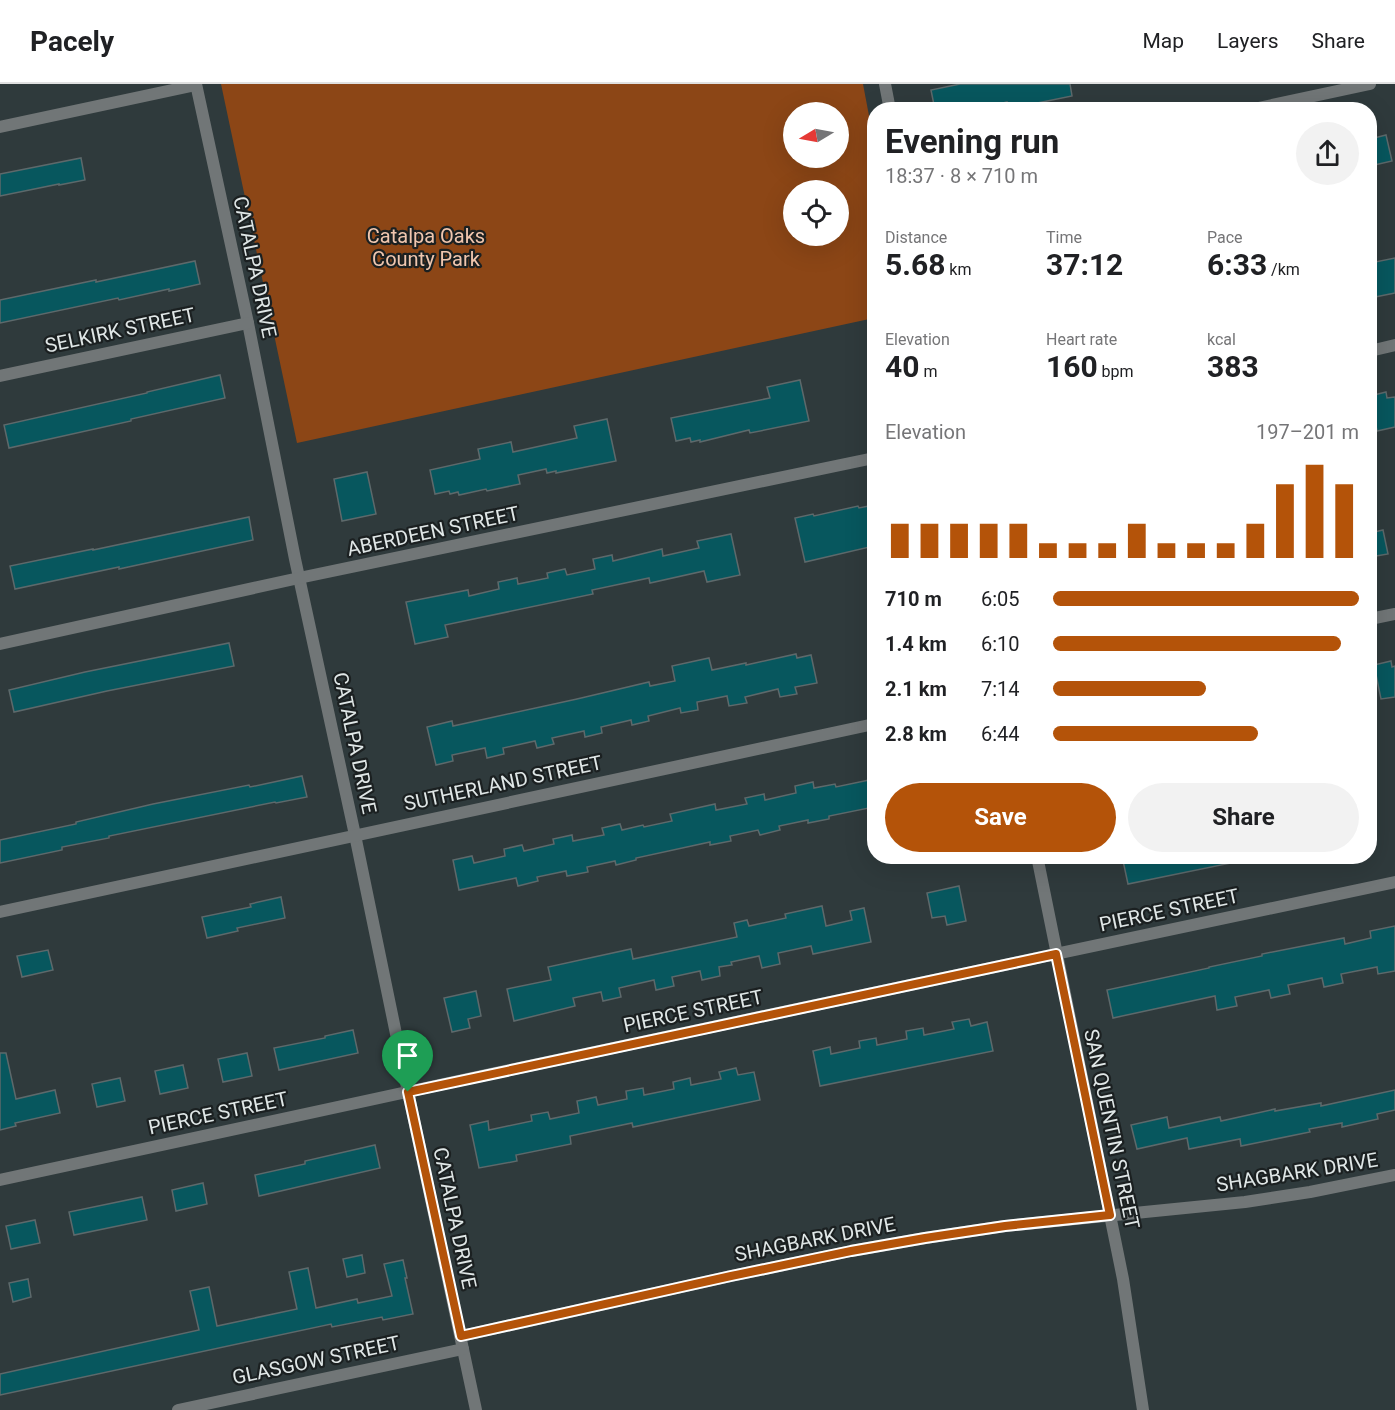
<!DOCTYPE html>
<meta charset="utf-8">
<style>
:root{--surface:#fff;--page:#f2f2f2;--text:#202124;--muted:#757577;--line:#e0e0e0;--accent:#b45309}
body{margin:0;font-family:Roboto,sans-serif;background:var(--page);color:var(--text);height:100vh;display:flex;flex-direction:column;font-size:22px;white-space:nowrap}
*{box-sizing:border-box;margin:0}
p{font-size:20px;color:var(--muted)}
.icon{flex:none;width:33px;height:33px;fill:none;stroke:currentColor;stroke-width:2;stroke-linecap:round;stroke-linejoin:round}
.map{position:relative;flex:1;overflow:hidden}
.panel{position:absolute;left:867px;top:18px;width:510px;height:762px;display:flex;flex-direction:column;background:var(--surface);border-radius:24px;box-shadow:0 6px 24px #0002}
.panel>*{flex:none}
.needle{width:39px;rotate:260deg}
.controls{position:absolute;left:783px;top:18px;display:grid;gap:12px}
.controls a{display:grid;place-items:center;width:66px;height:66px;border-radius:50%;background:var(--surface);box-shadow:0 6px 24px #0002;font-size:30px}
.pin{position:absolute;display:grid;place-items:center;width:51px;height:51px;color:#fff;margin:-62px -26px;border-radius:50% 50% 50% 0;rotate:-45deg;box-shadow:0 0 6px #0007}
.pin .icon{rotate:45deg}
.round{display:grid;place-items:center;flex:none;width:63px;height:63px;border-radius:32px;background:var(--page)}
.summary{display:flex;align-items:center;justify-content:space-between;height:102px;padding:0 18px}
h1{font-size:33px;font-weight:700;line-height:45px}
.figures{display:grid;grid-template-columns:repeat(3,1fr);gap:9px;height:102px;padding:6px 18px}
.figures div{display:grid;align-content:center}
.figures b{font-size:30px;font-weight:700}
.figures small{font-size:16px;font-weight:400}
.figures p{font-size:16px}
.chart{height:168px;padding:12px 18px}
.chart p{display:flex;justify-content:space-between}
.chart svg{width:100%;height:108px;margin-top:6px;stroke:var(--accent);stroke-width:6}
.action{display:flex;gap:12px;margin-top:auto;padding:12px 18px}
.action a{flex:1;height:69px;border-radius:36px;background:var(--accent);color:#fff;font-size:24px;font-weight:700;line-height:69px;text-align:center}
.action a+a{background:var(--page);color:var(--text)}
ul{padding:0 18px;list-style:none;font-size:20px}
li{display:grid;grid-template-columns:96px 72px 1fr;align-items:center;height:45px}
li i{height:15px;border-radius:8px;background:var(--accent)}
header{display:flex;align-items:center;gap:36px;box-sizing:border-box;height:84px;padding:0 30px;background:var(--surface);border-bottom:2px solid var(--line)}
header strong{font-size:28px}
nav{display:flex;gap:33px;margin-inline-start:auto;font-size:21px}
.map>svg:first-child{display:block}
</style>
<header>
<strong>Pacely</strong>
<nav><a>Map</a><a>Layers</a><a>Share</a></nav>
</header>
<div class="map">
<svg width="1395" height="1326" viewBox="0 0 1395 1326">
<rect width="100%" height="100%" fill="#2f3a3c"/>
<path fill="#8c4616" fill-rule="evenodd" d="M221 0H863L874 58V234L297 359ZM838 28V74H794V28ZM794 106H838V152H794Z"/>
<g fill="#07575e" stroke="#5d696b" stroke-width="1.5">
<polygon points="960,0 1070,0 1072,12 1008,25 1007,18 987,23 986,19 956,26 935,26 931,6"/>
<polygon points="1386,51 1392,77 1370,82 1370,55"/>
<polygon points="81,74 85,96 59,101 59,100 0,112 0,90"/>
<polygon points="1395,174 1395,209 1370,214 1370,179"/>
<polygon points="195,177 200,200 169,207 169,205 119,216 118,214 0,239 0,216 96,196 96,198"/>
<polygon points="220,291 225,314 131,335 131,337 9,364 4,341 147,309 147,308"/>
<polygon points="800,296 809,337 750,349 749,346 700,358 700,356 691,358 690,354 676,357 671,334 770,314 767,303"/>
<polygon points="1386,308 1387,314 1395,313 1395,343 1377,347 1370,312"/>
<polygon points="607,335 616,377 556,389 556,387 547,389 546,385 518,391 520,400 487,407 486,405 459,411 458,408 450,410 449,407 435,410 430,386 480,375 478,365 511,358 513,368 577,354 574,342"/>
<polygon points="367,388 376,430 342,437 334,395"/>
<polygon points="874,421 874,462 805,478 795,434 813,430 814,432 858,422 859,424"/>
<polygon points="249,433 253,456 119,485 119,483 15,505 10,482 93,465 93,466"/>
<polygon points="1383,446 1388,470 1370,473 1370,449"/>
<polygon points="731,450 740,491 707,498 704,487 650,499 649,494 592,506 593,510 445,541 448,553 415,560 406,518 468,506 469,512 499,505 498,498 517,494 518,500 548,494 547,489 565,485 567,491 595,485 593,475 612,471 613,477 662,465 663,472 699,464 697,457"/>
<polygon points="229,559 234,582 107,607 14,628 9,606 85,588"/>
<polygon points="796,570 797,574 811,571 817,599 795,603 797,610 780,613 778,605 745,613 747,619 729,622 727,612 697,618 698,626 681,629 680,624 648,632 649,637 632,641 631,636 601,643 602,649 585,653 584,647 552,654 554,660 537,664 535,657 503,664 504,670 487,674 485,664 452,671 453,677 436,681 427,643 452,637 453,642 577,615 649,598 650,602 675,597 672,582 709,574 712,586 746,579 746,581"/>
<polygon points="1391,577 1392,583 1395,582 1395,613 1381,615 1374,581"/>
<polygon points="302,692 307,713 276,719 275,718 109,752 109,754 62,763 62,766 0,779 0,756 76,740 76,738 153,720 249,701 250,703"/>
<polygon points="874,695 874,723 829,732 829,735 808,739 808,736 779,742 780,746 760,751 758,746 730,752 731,757 710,761 710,758 636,774 636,776 616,781 615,777 587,783 588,788 567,792 566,787 537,793 538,797 518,802 516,794 459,806 453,776 472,772 474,779 505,772 504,765 522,761 524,767 554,760 553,755 572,751 573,757 604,751 602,744 620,740 622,746 643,741 644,743 672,737 670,730 715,720 716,726 747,720 745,714 764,710 765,716 796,709 795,702 813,698 814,704 835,700 836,703"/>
<polygon points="1122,772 1230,772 1231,779 1128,800"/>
<polygon points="959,802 966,837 947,841 945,832 932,834 927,809"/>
<polygon points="281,813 285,834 237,844 238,847 207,854 202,833 251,823 250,820"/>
<polygon points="822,822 826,842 852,836 850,827 864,824 871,858 813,870 811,862 778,869 780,880 762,884 759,872 731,878 732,881 719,883 720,892 702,896 700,887 672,893 674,902 656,906 654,896 619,904 621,913 603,917 601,908 573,914 575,922 514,937 507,905 551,896 548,883 631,865 633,875 737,853 734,839 747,836 749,842 786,834 785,830"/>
<polygon points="1395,842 1395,887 1378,890 1377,883 1341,890 1343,899 1324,903 1322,894 1288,901 1290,910 1271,914 1269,906 1235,913 1237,922 1217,926 1215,912 1113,934 1107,906 1209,884 1209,883 1262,872 1262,870 1344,854 1345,860 1371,854 1370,847"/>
<polygon points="48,866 53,886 22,893 17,872"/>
<polygon points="476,907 481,932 468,935 470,944 452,948 444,914"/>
<polygon points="969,935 971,942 987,938 993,967 820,1002 813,967 830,963 831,970 860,964 859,957 876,954 877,961 907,955 906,947 923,944 924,951 954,945 952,938"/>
<polygon points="353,946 358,969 279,986 274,964 325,954 325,952"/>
<polygon points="0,969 6,969 16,1015 55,1006 60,1029 15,1039 16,1042 0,1046"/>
<polygon points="247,969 252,992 223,998 218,975"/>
<polygon points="183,981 188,1004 160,1010 155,987"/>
<polygon points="736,984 738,991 754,988 760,1016 633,1043 632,1039 570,1052 571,1060 516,1071 517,1077 479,1084 470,1041 488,1037 489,1046 532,1037 531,1031 548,1028 550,1035 579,1029 577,1017 596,1013 598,1021 627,1015 626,1007 643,1004 644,1011 674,1005 673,998 690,994 691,1001 721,995 719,988"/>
<polygon points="120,994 125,1017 97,1023 92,1000"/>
<polygon points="1395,1006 1395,1026 1377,1030 1378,1035 1342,1043 1342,1039 1309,1045 1310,1048 1241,1062 1240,1055 1189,1065 1187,1054 1137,1065 1131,1041 1167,1033 1169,1044 1220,1033 1221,1037 1275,1025 1275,1027 1321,1019 1321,1022"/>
<polygon points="375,1061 380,1084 259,1112 255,1091 305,1080 305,1077"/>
<polygon points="203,1099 207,1120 176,1127 172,1106"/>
<polygon points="142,1113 147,1136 74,1151 69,1128"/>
<polygon points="35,1136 40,1159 11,1165 6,1142"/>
<polygon points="362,1171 365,1189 347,1193 343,1175"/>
<polygon points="403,1176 407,1194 405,1194 413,1230 383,1236 382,1233 332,1243 331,1240 0,1311 0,1290 199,1246 190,1207 209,1203 217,1242 297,1225 289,1188 308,1184 316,1224 357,1215 358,1219 392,1212 384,1180"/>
<polygon points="28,1195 31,1213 13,1218 9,1199"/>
</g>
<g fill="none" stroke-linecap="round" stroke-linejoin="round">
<g stroke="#717677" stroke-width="12">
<polyline points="196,0 248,239 295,475 355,751 408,1008 476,1326"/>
<polyline points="885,0 890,26"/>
<polyline points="1249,26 1370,0"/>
<polyline points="0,43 196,1"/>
<polyline points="1370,267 1395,261"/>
<polyline points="0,292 248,239"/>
<polyline points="1370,535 1395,530"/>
<polyline points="0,560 299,494 874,374"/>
<polyline points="1037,772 1123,1195 1143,1326"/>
<polyline points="0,828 874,640"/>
<polyline points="0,1096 439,1001 1395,798"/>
<polyline points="461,1252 731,1192 851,1167 925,1154 1005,1142 1245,1118 1310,1108 1395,1091"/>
<polyline points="178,1326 463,1265"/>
</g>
</g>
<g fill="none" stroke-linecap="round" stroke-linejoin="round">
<g stroke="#fff" stroke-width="12">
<polygon id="route" points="1056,870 1110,1131 1005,1142 925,1154 851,1167 731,1192 461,1252 408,1008"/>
</g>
<use href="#route" stroke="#b45309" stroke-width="8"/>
</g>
<g text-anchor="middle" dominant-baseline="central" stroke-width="4.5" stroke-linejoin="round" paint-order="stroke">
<g font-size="20" fill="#f0c6ae" stroke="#1b2021">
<text x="426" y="152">Catalpa Oaks<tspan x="426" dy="23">County Park</tspan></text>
</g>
<g font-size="20" fill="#e0e7e7" stroke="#1b2021">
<text transform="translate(255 183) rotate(78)">CATALPA DRIVE</text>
<text transform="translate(120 246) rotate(-12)">SELKIRK STREET</text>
<text transform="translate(433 447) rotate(-12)">ABERDEEN STREET</text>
<text transform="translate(355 659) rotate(78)">CATALPA DRIVE</text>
<text transform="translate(503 699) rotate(-12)">SUTHERLAND STREET</text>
<text transform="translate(1169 826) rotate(-12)">PIERCE STREET</text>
<text transform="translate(693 927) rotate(-12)">PIERCE STREET</text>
<text transform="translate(218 1029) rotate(-12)">PIERCE STREET</text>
<text transform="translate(1112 1045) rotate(78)">SAN QUENTIN STREET</text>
<text transform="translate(1297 1088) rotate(-9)">SHAGBARK DRIVE</text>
<text transform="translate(455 1134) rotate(78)">CATALPA DRIVE</text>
<text transform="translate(815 1155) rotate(-11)">SHAGBARK DRIVE</text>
<text transform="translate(316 1276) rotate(-12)">GLASGOW STREET</text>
</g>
</g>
</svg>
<div class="controls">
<a><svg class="needle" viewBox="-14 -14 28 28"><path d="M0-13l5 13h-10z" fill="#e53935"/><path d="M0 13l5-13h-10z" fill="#757577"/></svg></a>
<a><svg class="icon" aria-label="locate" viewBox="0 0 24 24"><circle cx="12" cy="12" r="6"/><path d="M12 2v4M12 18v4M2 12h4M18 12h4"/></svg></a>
</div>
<div class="pin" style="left:408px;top:1008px;background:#1e9e55"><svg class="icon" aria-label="arrive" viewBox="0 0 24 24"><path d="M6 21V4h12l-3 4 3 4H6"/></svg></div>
<section class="panel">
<div class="summary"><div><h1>Evening run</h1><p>18:37 · 8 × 710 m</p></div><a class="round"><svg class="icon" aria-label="share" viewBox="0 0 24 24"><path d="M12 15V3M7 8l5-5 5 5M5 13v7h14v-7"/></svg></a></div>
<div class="figures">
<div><p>Distance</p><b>5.68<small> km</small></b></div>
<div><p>Time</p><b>37:12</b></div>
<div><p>Pace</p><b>6:33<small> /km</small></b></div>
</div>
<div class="figures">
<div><p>Elevation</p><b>40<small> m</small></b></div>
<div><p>Heart rate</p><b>160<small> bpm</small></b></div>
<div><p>kcal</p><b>383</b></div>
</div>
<div class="chart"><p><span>Elevation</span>197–201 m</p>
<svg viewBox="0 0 160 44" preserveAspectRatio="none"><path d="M5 44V30M15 44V30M25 44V30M35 44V30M45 44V30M55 44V38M65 44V38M75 44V38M85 44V30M95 44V38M105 44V38M115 44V38M125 44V30M135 44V14M145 44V6M155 44V14"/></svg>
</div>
<ul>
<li><b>710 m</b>6:05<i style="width:100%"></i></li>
<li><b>1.4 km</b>6:10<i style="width:94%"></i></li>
<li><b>2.1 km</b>7:14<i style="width:50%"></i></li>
<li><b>2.8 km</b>6:44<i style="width:67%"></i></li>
</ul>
<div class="action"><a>Save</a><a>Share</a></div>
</section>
</div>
